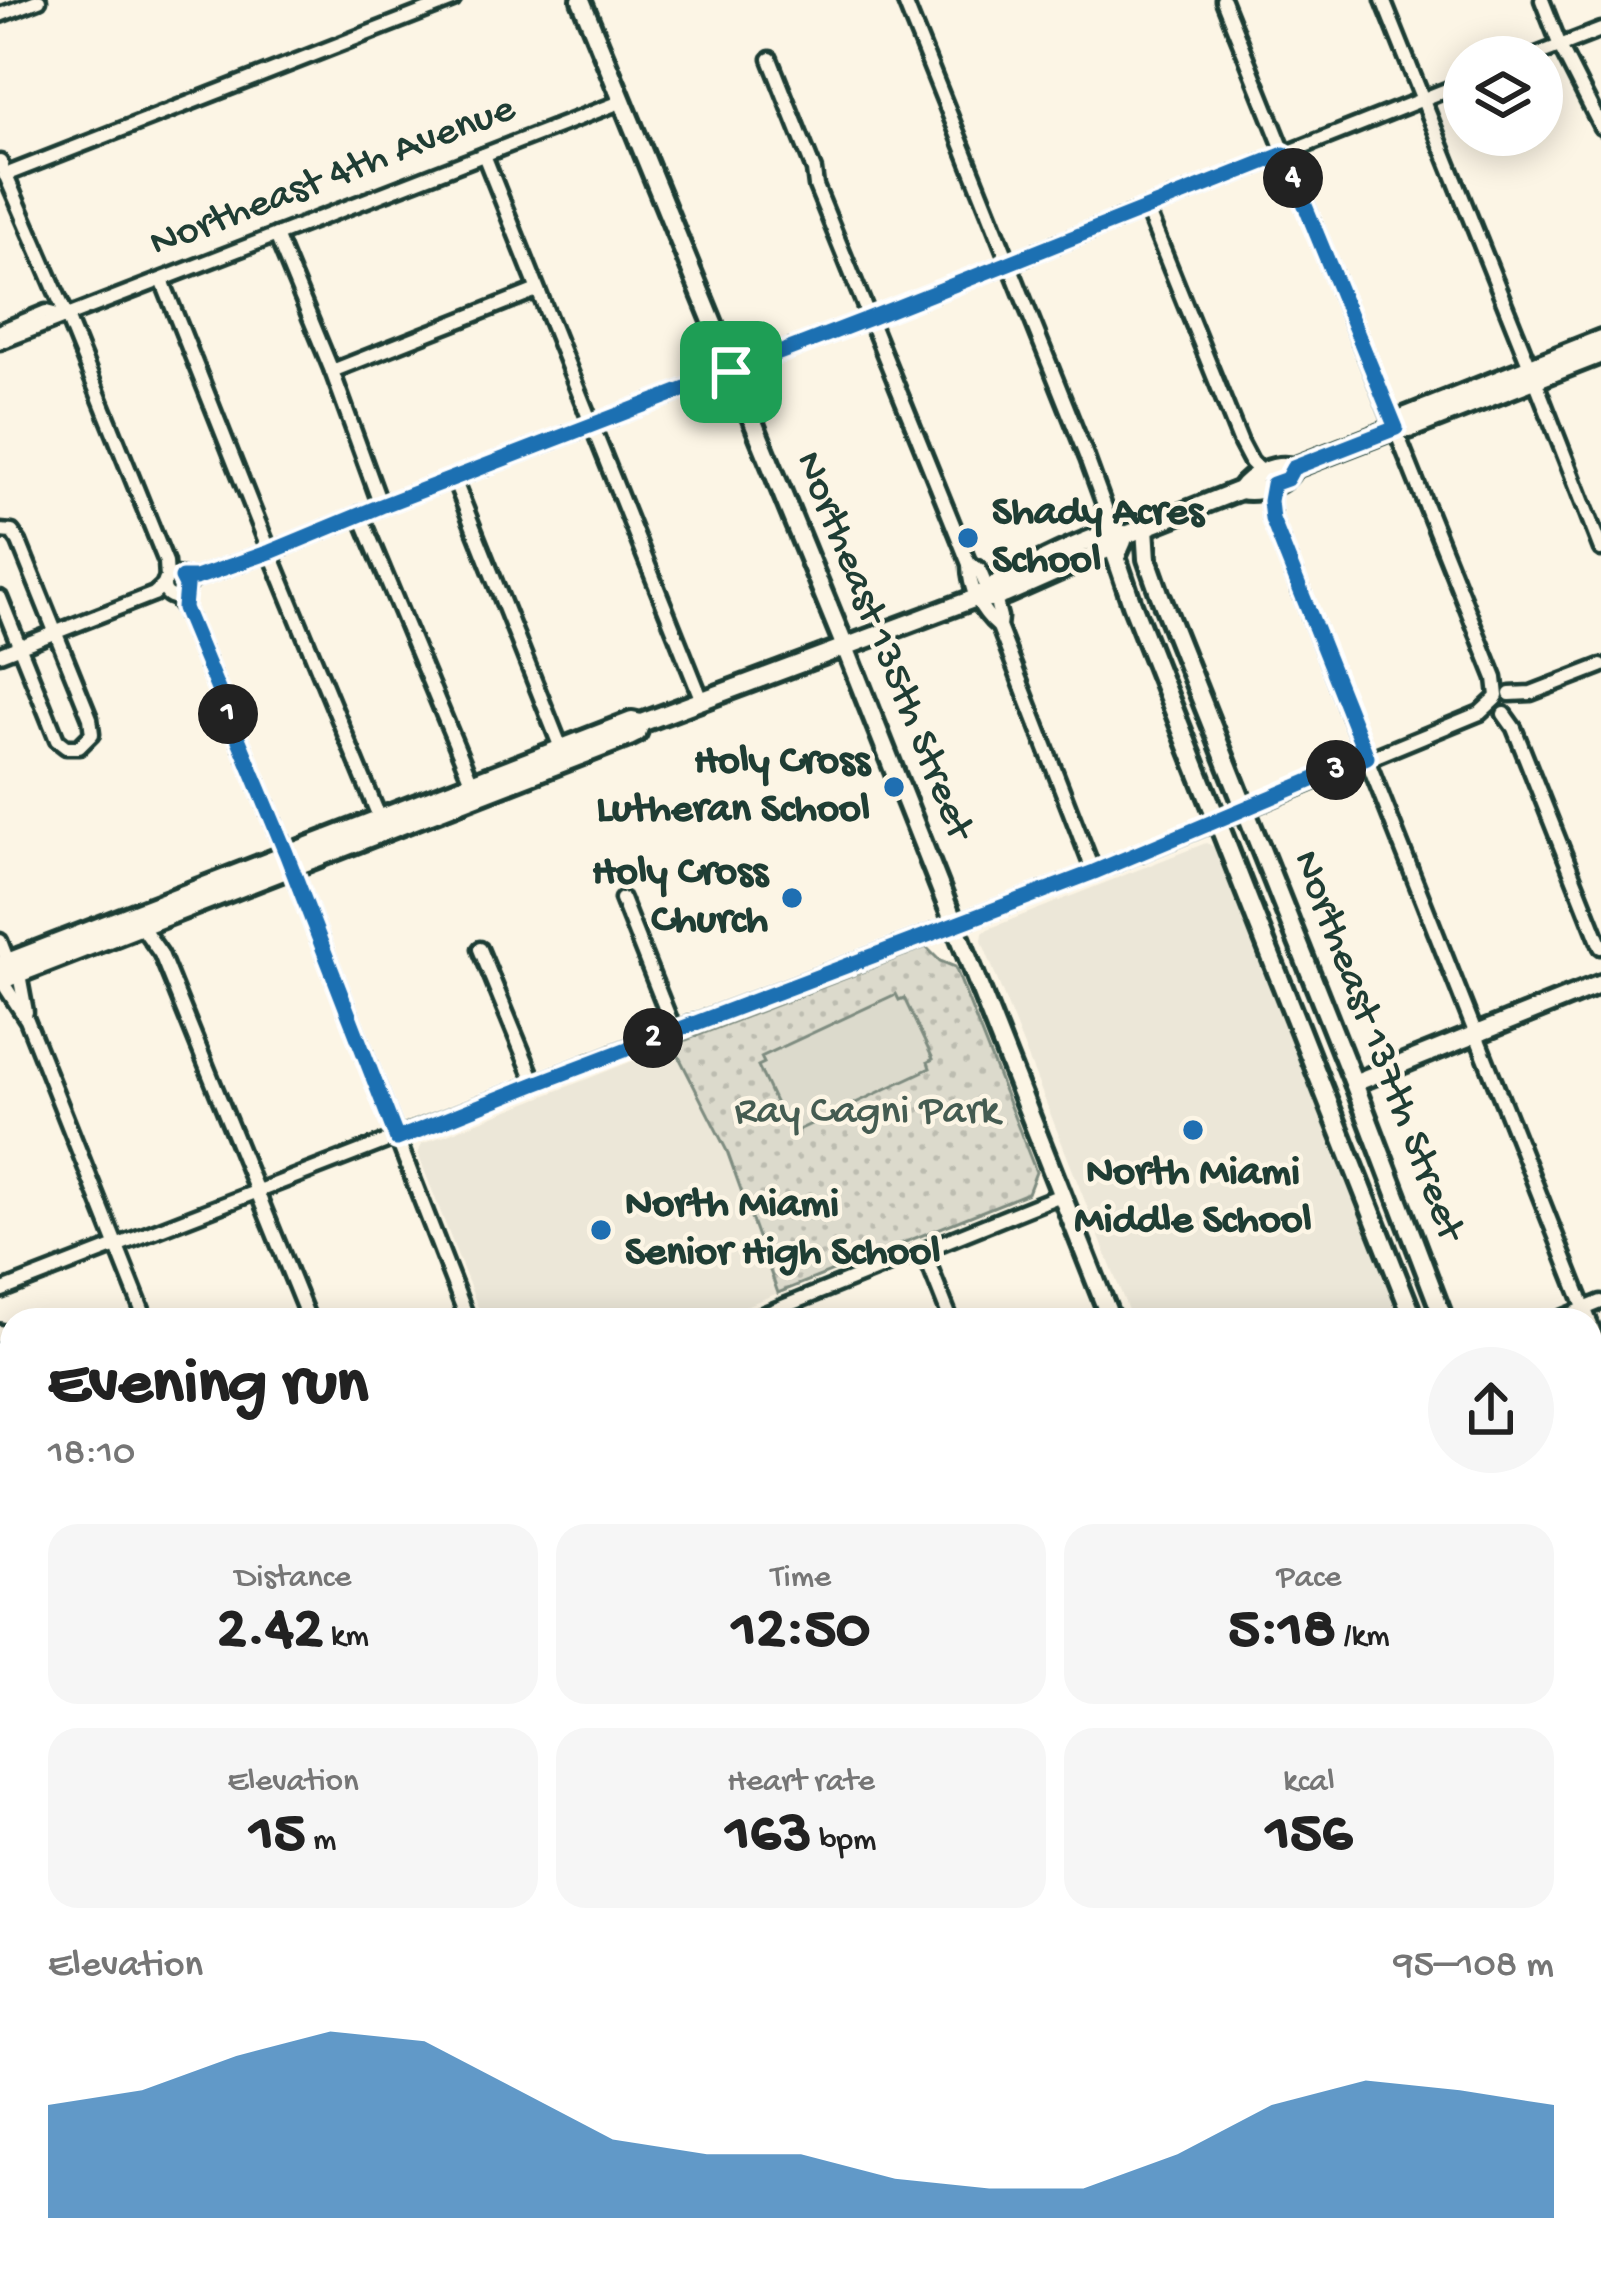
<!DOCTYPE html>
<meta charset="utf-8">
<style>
:root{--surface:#fff;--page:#f6f6f6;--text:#222;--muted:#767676;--accent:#1f6fb2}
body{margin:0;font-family:"Gochi Hand",sans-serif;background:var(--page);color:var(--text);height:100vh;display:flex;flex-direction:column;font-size:45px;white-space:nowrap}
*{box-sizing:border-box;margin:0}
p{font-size:39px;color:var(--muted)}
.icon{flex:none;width:66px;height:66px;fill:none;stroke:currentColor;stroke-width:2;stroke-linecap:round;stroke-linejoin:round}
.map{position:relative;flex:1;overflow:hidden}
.details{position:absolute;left:0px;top:1308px;width:1602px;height:975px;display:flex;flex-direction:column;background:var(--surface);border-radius:36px 36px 0 0;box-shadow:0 6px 30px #0003}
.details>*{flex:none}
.controls{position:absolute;left:1443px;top:36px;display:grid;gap:24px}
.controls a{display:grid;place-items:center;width:120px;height:120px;border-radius:50%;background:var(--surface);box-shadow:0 6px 30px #0003;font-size:60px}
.pin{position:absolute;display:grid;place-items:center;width:102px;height:102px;color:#fff;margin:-51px;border-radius:24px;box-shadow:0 6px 18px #0006}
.km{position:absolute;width:60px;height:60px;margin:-30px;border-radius:50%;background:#222;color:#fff;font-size:33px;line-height:60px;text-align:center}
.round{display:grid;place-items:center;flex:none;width:126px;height:126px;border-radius:63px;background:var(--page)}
.head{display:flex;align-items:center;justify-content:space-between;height:204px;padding:0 48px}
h1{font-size:66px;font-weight:800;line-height:90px}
.figures{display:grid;grid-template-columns:repeat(3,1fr);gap:18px;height:204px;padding:12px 48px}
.figures div{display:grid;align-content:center;border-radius:30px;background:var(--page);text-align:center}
.figures b{font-size:60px;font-weight:800}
.figures small{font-size:33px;font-weight:400}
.figures p{font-size:33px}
.chart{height:336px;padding:24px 48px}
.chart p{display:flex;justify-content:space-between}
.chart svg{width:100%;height:216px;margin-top:12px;fill:var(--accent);opacity:.7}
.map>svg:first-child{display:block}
</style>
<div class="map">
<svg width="1601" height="2282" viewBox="0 0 1601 2282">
<defs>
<pattern id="park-dots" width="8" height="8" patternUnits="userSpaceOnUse" patternTransform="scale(3)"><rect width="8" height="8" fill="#dcdacc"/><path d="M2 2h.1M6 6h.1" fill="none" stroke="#bcbcb0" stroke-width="1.8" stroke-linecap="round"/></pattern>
</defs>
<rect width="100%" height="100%" fill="#fcf5e5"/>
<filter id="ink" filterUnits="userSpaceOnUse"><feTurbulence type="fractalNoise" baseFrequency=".00833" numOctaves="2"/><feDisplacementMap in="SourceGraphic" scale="24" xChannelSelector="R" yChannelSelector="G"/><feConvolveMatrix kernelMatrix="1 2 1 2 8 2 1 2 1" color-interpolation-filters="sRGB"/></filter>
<g filter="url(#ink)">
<g fill="#ece7d8">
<polygon points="1206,843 1217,848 1404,1320 1132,1320 982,941 983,933 988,929"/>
<polygon points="673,1045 727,1151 778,1293 710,1320 483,1320 418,1154 422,1144"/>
</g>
<polygon fill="url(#park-dots)" stroke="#7e8c80" stroke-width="3" points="926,947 940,961 955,967 1036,1172 1028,1193 778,1293 727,1151 673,1045"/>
<polygon fill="#dcdacc" stroke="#7e8c80" stroke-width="3" points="896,994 899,1000 904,998 933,1059 928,1062 930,1068 796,1131 793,1125 787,1128 758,1066 764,1063 761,1057"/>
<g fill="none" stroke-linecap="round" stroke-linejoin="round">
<g stroke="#1f3d34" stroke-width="21">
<g id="street">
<polyline points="904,0 1087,458 1114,532"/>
<polyline points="1223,0 1495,678 1497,696"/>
<polyline points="1383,0 1530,367"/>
<polyline points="1542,0 1560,46 1601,127"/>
<polyline points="0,15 39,0"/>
<polyline points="1531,57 1601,30"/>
<path d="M770 59 814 170 816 186 969 564C969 588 980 611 999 627"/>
<polyline points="484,155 701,698"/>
<polyline points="0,162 67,317 166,562 167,579"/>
<polyline points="5,175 453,0"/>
<polyline points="1147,210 1241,443 1251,462 1262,473"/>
<polyline points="276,235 332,371 381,506"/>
<polyline points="162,280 270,552 380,819"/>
<polyline points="0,331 46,312 66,317"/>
<polyline points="0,342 623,101"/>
<polyline points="332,371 537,290"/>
<polyline points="1535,380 1601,549"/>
<polyline points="454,479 561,748"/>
<polyline points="1273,485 1270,501 1272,519 1589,1320"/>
<polyline points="360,514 471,781"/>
<polyline points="0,531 12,532 19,542 90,718 92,734 79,747 66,747 57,740 0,598"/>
<polyline points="969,564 979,569 987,588"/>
<circle cx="175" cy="586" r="11"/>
<polyline points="186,586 196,578 270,552 381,506 870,318 1464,83"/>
<polyline points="175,597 184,608 286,853 468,1320"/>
<polyline points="995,598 1000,617 999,627 1094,872"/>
<polyline points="0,654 154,594 164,585"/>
<polyline points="1510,694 1531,693 1601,666"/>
<polyline points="1504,714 1514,728 1601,947"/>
<polyline points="622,899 674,1030"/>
<polyline points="142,927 161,954 309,1320"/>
<polyline points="0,941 8,962"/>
<polyline points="480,949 535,1083"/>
<polyline points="19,974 26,1012"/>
<polyline points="1,980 27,1020 146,1320"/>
<polyline points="924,1252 951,1320"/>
<polyline points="0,1291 632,1046 1094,872 1480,713 1495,699"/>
<polyline points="750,1320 1061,1195"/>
<polyline points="1557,1320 1601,1302"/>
<polyline points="1590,1323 1601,1351"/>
<polyline points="0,1371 12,1389"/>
<polyline points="0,1611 12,1606"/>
<polyline points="0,1765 12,1796"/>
<polyline points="0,1932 12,1928"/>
<polyline points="1590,2126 1601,2154"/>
<polyline points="0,2167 12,2197"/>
<polyline points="33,2271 38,2282"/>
<polyline points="201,2271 206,2282"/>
<polyline points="364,2271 368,2282"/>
<polyline points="523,2271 527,2282"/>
<polyline points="684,2271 689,2282"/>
<polyline points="845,2271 849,2282"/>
<polyline points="1006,2271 1011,2282"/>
<polyline points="1167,2271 1171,2282"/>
<polyline points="1328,2271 1332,2282"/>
<polyline points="728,2282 756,2271"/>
</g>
</g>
<g stroke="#1f3d34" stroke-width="26">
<g id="secondary">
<polyline points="581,0 845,647 1111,1320"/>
<polyline points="1396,428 1404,417 1601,339"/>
<path d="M1240 490C1258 494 1284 485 1293 468"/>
<polyline points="1145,527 1147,559 1159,593 1354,1083 1444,1320"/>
<polyline points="1123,541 1116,557 1132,604 1414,1320"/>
<path d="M976 598C992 583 1097 532 1116 532 1120 532 1123 534 1126 535"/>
<path d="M0 965C211 885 421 801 632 721L641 723 976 598H995L1006 594 1117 545 1126 535 1240 490C1250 475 1275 463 1293 468L1396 428 1409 429 1601 354"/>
<polyline points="0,981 629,737 637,733 641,723"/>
<polyline points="1354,1083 1601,984"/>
<polyline points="0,1334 12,1338"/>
<polyline points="1590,1624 1601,1620"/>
<polyline points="1590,1685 1601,1712"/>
<polyline points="1590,1765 1601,1793"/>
<polyline points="1590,1880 1601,1885"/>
<polyline points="0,2248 12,2244"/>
<polyline points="1590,2261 1601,2256"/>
<polyline points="1488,2271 1493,2282"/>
<polyline points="1536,2282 1564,2271"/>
</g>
</g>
<use href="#street" stroke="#fcf5e5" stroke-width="12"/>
<use href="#secondary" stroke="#fcf5e5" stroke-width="16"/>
</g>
</g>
<g fill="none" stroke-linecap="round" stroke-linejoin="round" filter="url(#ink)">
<g stroke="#fff" stroke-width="24">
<polygon id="route" points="1284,154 1396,428 1293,468 1287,479 1273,484 1270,501 1272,519 1367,757 1094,872 535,1084 397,1139 286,853 184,608 186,586 182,578 196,578 270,552 381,506 870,318"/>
</g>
<use href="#route" stroke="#1f6fb2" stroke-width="15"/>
</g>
<g fill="#1f6fb2" stroke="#fcf5e5" stroke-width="4.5">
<circle cx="968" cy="538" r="12"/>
<circle cx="894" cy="787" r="12"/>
<circle cx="792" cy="898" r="12"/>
<circle cx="1193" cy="1130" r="12"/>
<circle cx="601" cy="1230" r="12"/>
</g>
<g text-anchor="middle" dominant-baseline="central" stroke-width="9" stroke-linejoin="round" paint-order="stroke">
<g font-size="42" fill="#1f3d34" stroke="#fcf5e5">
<text transform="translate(333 178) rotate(-21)">Northeast 4th Avenue</text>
<text transform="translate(882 646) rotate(68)">Northeast 135th Street</text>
<text transform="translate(1376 1046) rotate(69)">Northeast 137th Street</text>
</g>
<g font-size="42" font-weight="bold" fill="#1f3d34" stroke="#fcf5e5" text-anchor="start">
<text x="992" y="514">Shady Acres<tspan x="992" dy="48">School</tspan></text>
<text x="870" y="763" text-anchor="end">Holy Cross<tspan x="870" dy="48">Lutheran School</tspan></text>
<text x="768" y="874" text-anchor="end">Holy Cross<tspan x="768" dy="48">Church</tspan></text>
<text x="1193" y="1174" text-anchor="middle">North Miami<tspan x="1193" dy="48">Middle School</tspan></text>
<text x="625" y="1206">North Miami<tspan x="625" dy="48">Senior High School</tspan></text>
</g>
<g font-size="42" fill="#455c52" stroke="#fcf5e5">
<text x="867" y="1113">Ray Cagni Park</text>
</g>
</g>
</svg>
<div class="controls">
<a><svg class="icon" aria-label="layers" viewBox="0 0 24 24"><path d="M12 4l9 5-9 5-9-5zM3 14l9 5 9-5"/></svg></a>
</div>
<div class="pin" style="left:731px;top:372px;background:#1e9e55"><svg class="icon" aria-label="arrive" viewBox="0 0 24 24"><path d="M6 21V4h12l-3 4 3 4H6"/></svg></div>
<b class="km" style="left:228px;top:714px">1</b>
<b class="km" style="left:653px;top:1038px">2</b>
<b class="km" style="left:1336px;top:770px">3</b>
<b class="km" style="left:1293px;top:178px">4</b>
<section class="details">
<div class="head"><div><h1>Evening run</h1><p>18:10</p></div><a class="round"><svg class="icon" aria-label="share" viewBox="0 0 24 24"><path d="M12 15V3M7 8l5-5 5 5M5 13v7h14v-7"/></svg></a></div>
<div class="figures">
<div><p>Distance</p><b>2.42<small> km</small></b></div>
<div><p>Time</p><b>12:50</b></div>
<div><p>Pace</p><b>5:18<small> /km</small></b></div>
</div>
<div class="figures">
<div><p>Elevation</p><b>15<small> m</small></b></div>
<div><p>Heart rate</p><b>163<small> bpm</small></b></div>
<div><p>kcal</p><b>156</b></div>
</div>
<div class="chart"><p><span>Elevation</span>95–108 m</p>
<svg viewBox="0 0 160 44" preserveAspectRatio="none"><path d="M0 44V21L10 18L20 11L30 6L40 8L50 18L60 28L70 31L80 31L90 36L100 38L110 38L120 31L130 21L140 16L150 18L160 21V44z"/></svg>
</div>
</section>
</div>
